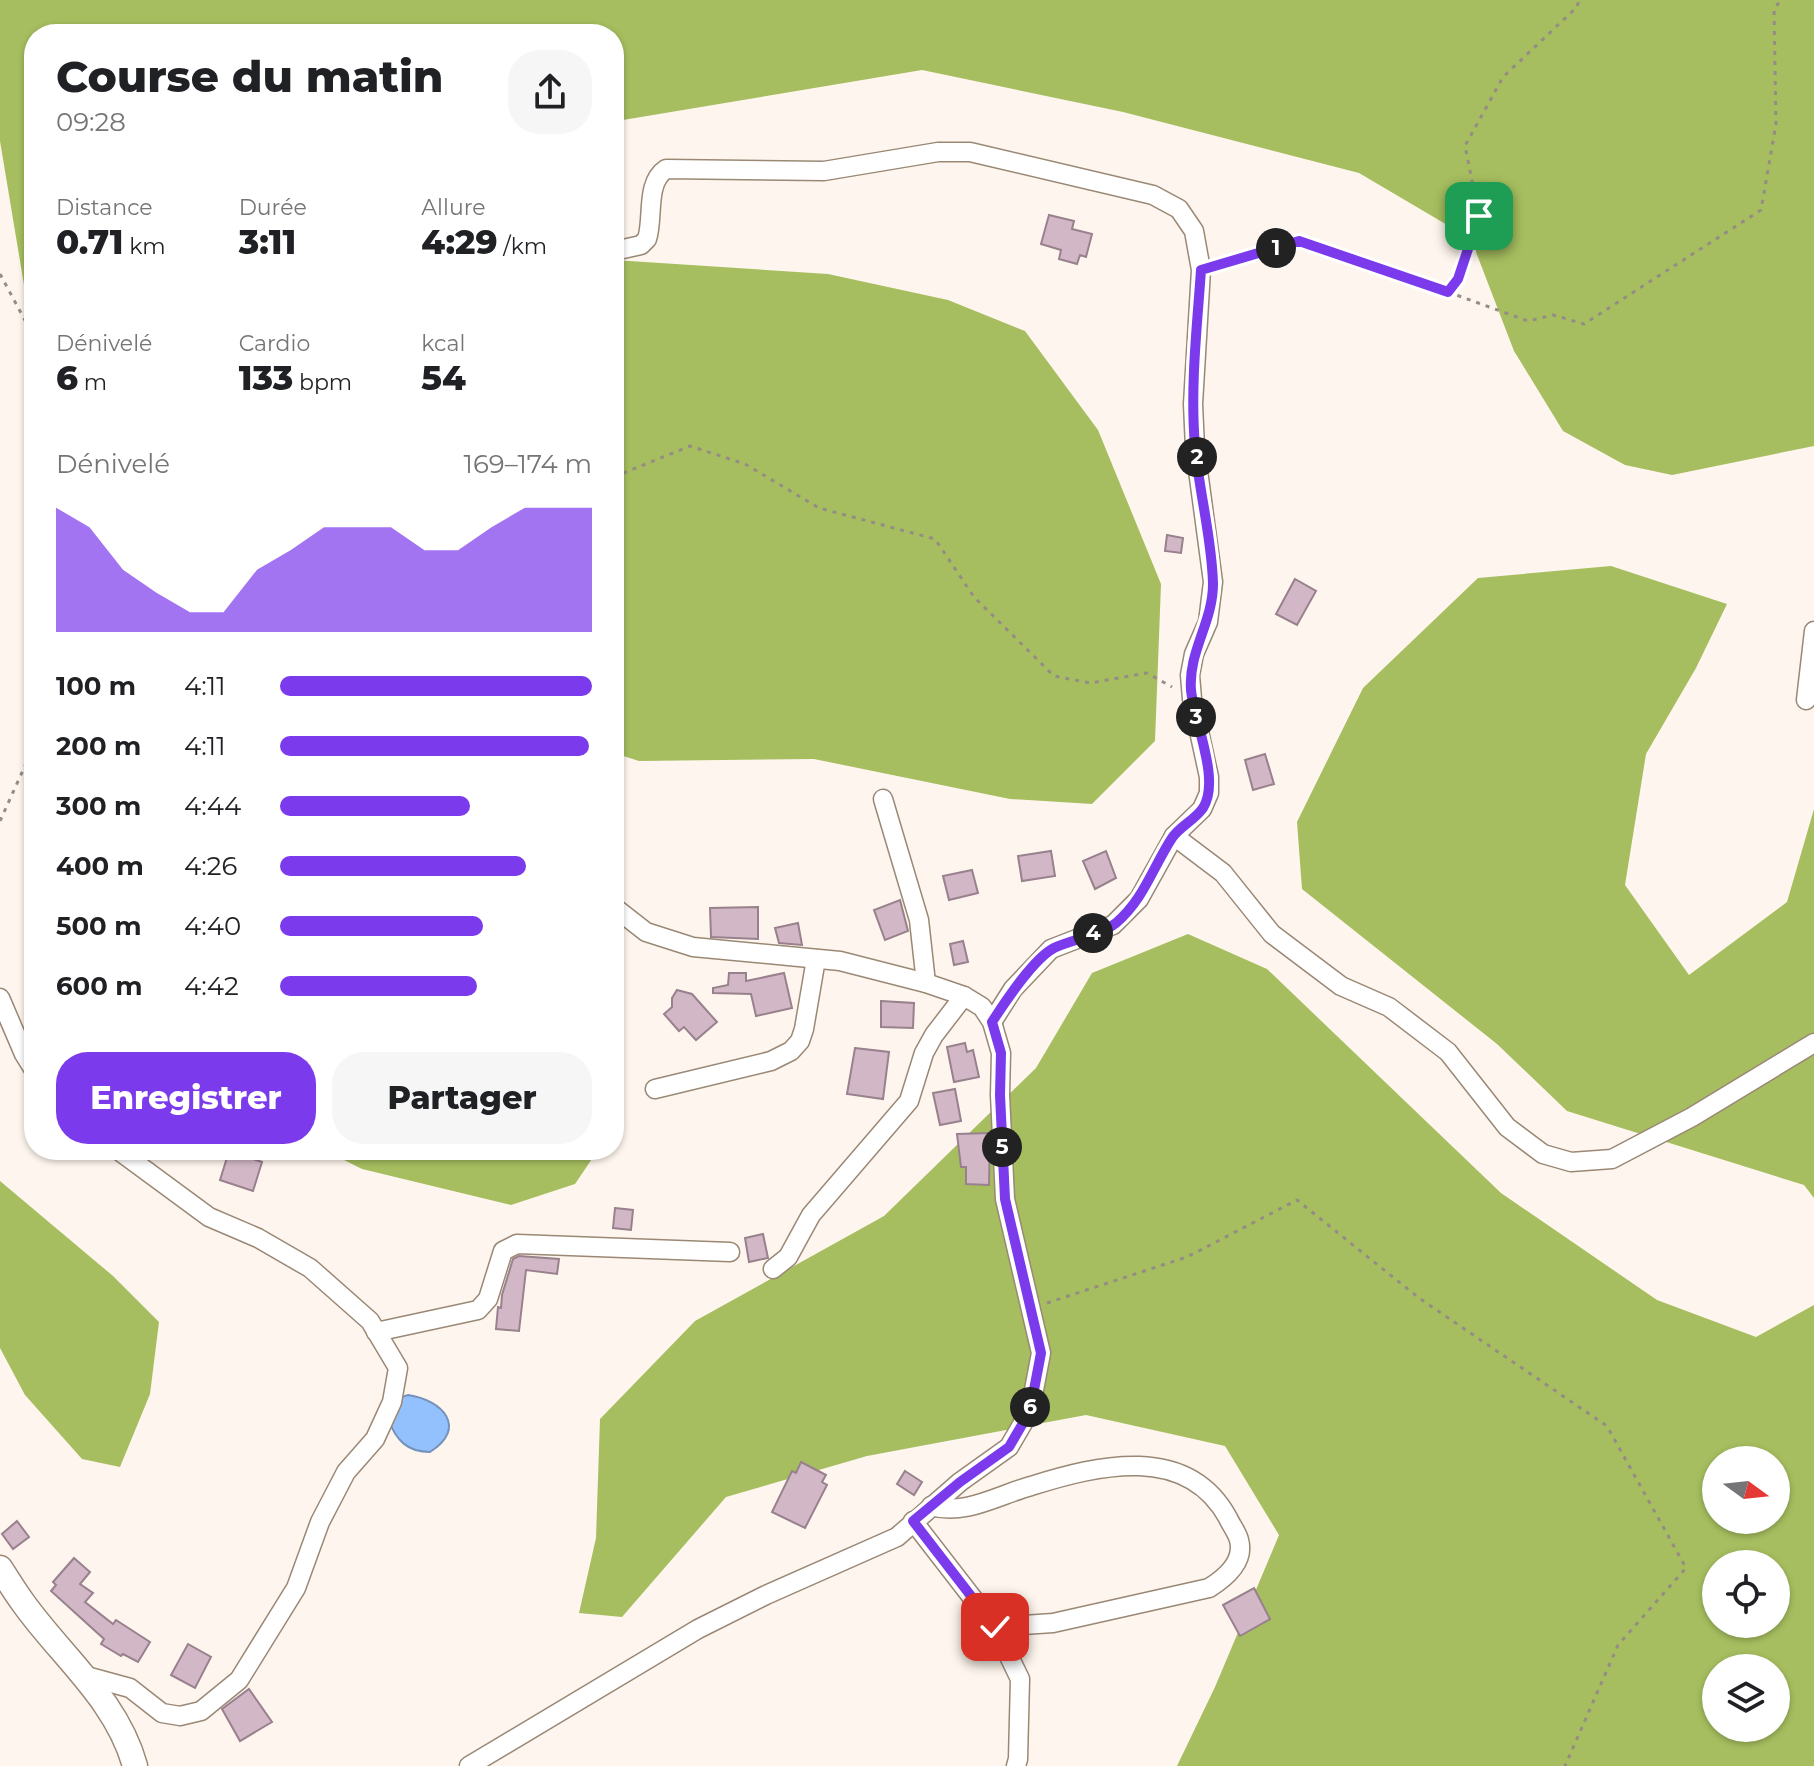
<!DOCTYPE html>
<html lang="fr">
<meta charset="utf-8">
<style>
:root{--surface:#fff;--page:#f6f6f6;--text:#202124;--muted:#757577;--accent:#7c3aed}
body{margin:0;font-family:Montserrat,sans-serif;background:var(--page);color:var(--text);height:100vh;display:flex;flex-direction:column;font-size:30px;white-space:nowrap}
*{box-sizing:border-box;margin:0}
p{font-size:26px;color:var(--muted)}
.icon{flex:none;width:44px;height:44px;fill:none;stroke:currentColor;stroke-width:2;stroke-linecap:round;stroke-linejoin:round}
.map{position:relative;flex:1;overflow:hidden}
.panel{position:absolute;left:24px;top:24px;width:600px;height:1136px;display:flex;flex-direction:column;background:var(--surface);border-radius:32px;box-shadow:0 2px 6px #0004}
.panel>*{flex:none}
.needle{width:52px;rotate:105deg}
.tools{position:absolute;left:1702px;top:1446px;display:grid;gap:16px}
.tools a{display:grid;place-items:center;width:88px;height:88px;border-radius:50%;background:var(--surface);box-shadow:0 2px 6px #0004;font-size:40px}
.pin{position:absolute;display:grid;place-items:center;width:68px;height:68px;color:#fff;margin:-34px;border-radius:16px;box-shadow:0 4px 12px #0006}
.km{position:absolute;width:40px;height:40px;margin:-20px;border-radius:50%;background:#222;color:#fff;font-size:22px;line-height:40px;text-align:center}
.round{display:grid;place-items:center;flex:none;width:84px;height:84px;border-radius:32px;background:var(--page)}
.summary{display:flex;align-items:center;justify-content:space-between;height:136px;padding:0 32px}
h1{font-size:44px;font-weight:800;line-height:60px}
.metrics{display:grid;grid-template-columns:repeat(3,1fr);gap:12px;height:136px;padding:8px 32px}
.metrics div{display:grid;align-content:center}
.metrics b{font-size:34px;font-weight:800}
.metrics small{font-size:22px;font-weight:400}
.metrics p{font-size:22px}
.chart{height:224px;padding:16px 32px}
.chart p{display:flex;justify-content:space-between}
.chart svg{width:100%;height:144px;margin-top:8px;fill:var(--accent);opacity:.7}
.action{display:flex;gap:16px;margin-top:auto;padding:16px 32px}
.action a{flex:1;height:92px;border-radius:32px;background:var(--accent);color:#fff;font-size:32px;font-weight:800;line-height:92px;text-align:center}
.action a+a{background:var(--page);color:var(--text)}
ul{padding:0 32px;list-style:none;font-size:26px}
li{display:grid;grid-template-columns:128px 96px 1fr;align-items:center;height:60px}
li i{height:20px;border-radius:10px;background:var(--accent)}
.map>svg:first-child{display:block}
</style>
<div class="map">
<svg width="1814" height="1766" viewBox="0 0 1814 1766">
<rect width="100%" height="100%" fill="#fef6ee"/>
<g fill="#a6be5f" fill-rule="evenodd">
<polygon points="0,0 1814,0 1814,446 1672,475 1625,465 1563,431 1514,351 1471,239 1359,173 1123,112 922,70 623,120 614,128 614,34 34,34 34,309 27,303 0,141"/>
<polygon points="614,260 828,274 948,300 1025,331 1098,430 1161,584 1155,741 1092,804 1010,799 814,759 639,761 614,753"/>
<polygon points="1611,566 1727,604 1696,668 1646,754 1625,885 1689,975 1787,902 1814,809 1814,1198 1804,1185 1567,1111 1497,1044 1302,889 1297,822 1363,688 1478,578"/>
<path d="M1188 934 1267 969 1501 1193 1657 1300 1756 1337 1814 1305V1766H1177L1215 1687 1279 1535 1225 1446 1086 1415 867 1456 726 1497 622 1617 579 1613 596 1538 600 1419 695 1321 884 1216 1036 1068 1092 973ZM1716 1460H1776V1520H1716ZM1716 1564H1776V1624H1716ZM1716 1668H1776V1728H1716Z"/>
<polygon points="324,1150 598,1150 575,1184 511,1205 362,1169"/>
<polygon points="0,1181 113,1276 159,1322 150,1394 120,1467 82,1459 25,1395 0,1348"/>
</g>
<path fill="#93c1fd" stroke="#7492ba" stroke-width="2" d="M408 1395C443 1400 468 1428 430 1452 407 1452 396 1440 388 1419L398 1398Z"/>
<g fill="#d2b8c6" stroke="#98808d" stroke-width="2">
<polygon points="1049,215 1074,221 1072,229 1092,234 1086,257 1080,255 1077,264 1059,259 1061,250 1041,244"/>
<polygon points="1167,535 1183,538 1181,553 1165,551"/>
<polygon points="1295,579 1316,591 1297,625 1276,614"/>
<polygon points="1265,754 1274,784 1253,790 1245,760"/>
<polygon points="1051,851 1055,876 1022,881 1018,856"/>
<polygon points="1106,851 1116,878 1095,889 1083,861"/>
<polygon points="972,870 978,893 949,900 943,876"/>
<polygon points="900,900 908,931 885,940 874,910"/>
<polygon points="758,907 758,939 711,937 710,908"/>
<polygon points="798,923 802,945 779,943 775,928"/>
<polygon points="963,941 968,962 954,965 950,944"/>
<polygon points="729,973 746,973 746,981 784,973 792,1008 756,1016 751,994 713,993 713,988 728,985"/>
<polygon points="677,990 692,994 717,1022 696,1040 684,1027 679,1031 664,1014 672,1007 672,998"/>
<polygon points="881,1001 914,1003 913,1028 881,1027"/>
<polygon points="965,1043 967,1052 973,1050 979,1077 954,1082 947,1047"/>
<polygon points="855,1048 889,1052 883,1099 847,1094"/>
<polygon points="955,1089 961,1121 940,1125 933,1093"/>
<polygon points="990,1133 989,1185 966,1184 966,1167 961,1167 957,1134"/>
<polygon points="229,1151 262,1162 253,1191 220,1180"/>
<polygon points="615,1208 633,1210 631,1230 613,1228"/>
<polygon points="763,1234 768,1258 749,1262 745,1238"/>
<polygon points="519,1256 559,1259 557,1274 526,1270 519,1331 496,1329 498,1307 501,1308 502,1295 513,1259"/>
<polygon points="801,1462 826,1475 822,1482 827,1485 805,1528 772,1512 792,1471 796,1473"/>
<polygon points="905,1471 922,1482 914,1495 897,1484"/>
<polygon points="17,1521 29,1537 13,1549 2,1534"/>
<polygon points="74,1558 90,1572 80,1584 93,1593 85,1602 113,1624 116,1620 150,1642 138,1662 123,1654 121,1656 101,1644 104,1639 51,1591 56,1585 53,1582"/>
<polygon points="1254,1588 1270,1619 1240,1636 1223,1605"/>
<polygon points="188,1644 211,1657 195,1688 171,1675"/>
<polygon points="249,1689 272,1722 240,1741 222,1709"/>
</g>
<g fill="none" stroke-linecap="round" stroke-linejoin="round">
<g stroke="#9a8875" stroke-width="21">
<g id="street">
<path d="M614 251 641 245 647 239C654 218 645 183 666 169L824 171 938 152H970L1153 195 1179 209 1194 231 1201 270 1193 404 1195 448 1213 582 1208 622 1194 654 1190 675 1192 699 1209 777V793L1202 809 1174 836 1139 899 1113 925 1051 949 1013 989 992 1022"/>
<polyline points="1806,700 1814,631"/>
<polyline points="883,799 919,920 926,983"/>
<polyline points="1174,836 1223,873 1272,934 1341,986 1389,1007 1448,1052 1507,1127 1543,1154 1571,1162 1612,1159 1692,1117 1814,1043"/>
<polyline points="0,998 24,1054 34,1070"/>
<polyline points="655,1089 771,1061 791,1051 800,1041 804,1029 816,959"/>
<polyline points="773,1269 788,1257 811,1215 909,1101 924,1053 934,1035 964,996"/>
<polyline points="376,1332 478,1310 488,1299 503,1251 517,1244 730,1252"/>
<path d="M931 1506C965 1516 998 1495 1031 1486 1098 1465 1187 1443 1228 1518 1231 1525 1237 1532 1239 1540 1245 1562 1225 1578 1209 1588L1053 1623 995 1627"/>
<polyline points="913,1521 995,1627 1020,1679 1018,1759 1016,1766"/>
<polyline points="86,1676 130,1688 162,1713 180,1716 201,1711 239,1680 296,1588 320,1522 346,1472 375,1439 392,1402 398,1368 370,1321 310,1268 258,1238 209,1217 118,1150"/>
<polyline points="469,1766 698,1629 766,1595 897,1537 960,1482 1009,1447 1030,1411 1041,1353 1005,1199 1000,1095 1001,1053 992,1022 982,1007 964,996 926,983 840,961 693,947 646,932 614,907"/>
</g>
</g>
<g stroke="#9a8875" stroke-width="27">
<path id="secondary" d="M0 1568C8 1580 15 1592 24 1604 62 1657 117 1700 135 1766"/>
</g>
<g stroke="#958d85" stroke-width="3" stroke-dasharray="4 6" stroke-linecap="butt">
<polyline points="1216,266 1299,241 1448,292 1458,279 1479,216 1465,146 1503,77 1577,7 1579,0"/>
<polyline points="0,274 34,337"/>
<polyline points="1448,292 1528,321 1553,315 1584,324 1761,210 1776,124 1774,9 1781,0"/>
<polyline points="614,477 690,446 745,464 819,508 935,539 974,597 1054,676 1090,683 1147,673 1172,687"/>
<polyline points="0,821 34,746"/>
<polyline points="1047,1303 1187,1257 1297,1200 1419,1298 1607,1426 1686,1568 1618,1645 1565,1766"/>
</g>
<use href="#street" stroke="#fff" stroke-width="18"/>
<use href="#secondary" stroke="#fff" stroke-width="24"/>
</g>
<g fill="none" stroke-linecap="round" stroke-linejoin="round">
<g stroke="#fff" stroke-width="16">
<path id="route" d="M995 1627 913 1521 960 1482 1009 1447 1030 1411 1041 1353 1005 1199 1000 1095 1001 1053 992 1022C1005 1002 1033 959 1054 948 1073 939 1099 936 1116 923 1144 899 1153 867 1172 838 1180 826 1195 820 1203 808 1221 780 1194 722 1191 690 1188 652 1213 622 1213 584 1212 538 1199 492 1195 446 1190 387 1197 328 1201 270L1299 241 1448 292 1458 279 1479 216"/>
</g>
<use href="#route" stroke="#7c3aed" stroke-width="10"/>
</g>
</svg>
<div class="tools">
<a><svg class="needle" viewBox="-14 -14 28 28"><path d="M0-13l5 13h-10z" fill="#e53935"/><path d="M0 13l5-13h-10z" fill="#757577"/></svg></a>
<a><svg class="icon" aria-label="locate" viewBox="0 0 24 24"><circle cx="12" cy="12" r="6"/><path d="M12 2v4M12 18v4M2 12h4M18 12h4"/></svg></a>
<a><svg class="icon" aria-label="layers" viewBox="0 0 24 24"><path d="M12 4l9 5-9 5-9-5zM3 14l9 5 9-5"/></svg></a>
</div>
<div class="pin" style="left:1479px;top:216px;background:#1e9e55"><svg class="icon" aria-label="arrive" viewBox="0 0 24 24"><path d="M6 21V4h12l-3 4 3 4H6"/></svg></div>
<div class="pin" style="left:995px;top:1627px;background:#d93025"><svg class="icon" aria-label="check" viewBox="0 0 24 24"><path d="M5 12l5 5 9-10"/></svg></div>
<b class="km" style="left:1276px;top:248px">1</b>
<b class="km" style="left:1197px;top:457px">2</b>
<b class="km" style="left:1196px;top:717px">3</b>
<b class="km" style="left:1093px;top:933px">4</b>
<b class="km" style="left:1002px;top:1147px">5</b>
<b class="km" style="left:1030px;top:1407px">6</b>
<section class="panel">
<div class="summary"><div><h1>Course du matin</h1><p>09:28</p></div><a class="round"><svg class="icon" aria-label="share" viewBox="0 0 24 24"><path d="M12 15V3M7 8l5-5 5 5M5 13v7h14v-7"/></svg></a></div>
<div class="metrics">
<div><p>Distance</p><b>0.71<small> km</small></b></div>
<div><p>Durée</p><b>3:11</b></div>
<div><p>Allure</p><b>4:29<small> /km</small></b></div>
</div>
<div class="metrics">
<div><p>Dénivelé</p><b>6<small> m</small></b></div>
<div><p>Cardio</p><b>133<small> bpm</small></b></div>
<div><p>kcal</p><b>54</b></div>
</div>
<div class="chart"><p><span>Dénivelé</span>169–174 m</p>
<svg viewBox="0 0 160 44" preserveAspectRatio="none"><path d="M0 44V6L10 12L20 25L30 32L40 38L50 38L60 25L70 19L80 12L90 12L100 12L110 19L120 19L130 12L140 6L150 6L160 6V44z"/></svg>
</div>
<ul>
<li><b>100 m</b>4:11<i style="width:100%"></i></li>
<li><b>200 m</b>4:11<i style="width:99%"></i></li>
<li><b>300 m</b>4:44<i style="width:61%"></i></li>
<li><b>400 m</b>4:26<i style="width:79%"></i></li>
<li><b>500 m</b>4:40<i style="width:65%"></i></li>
<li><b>600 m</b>4:42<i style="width:63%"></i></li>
</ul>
<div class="action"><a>Enregistrer</a><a>Partager</a></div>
</section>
</div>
